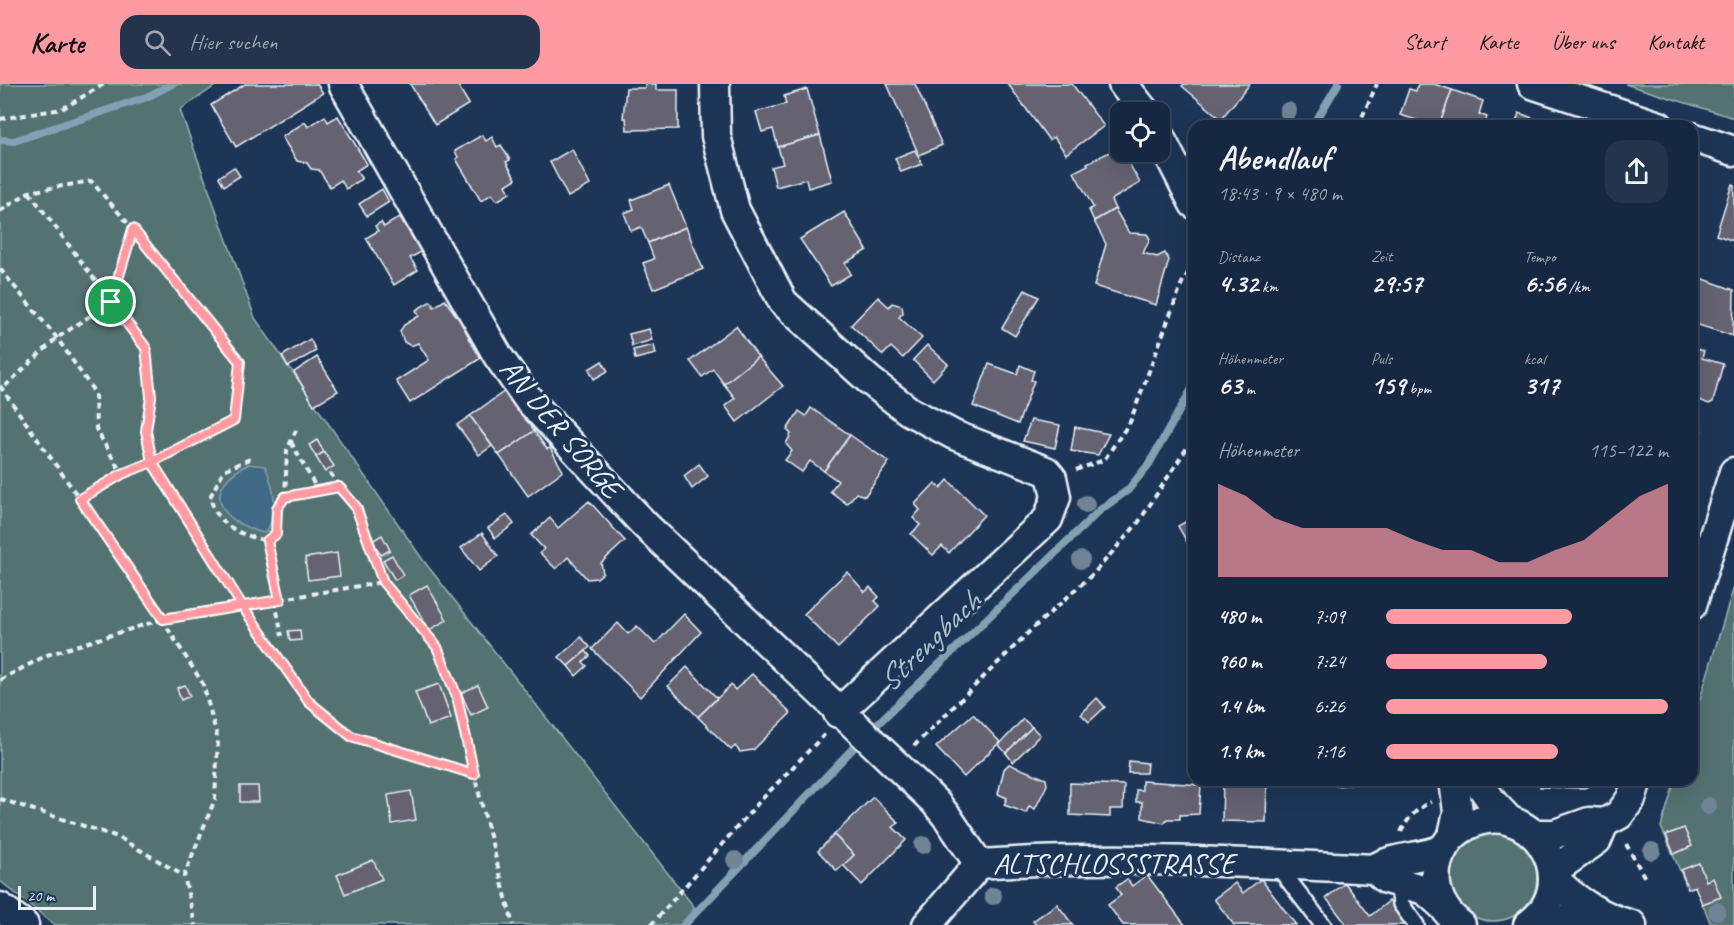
<!DOCTYPE html>
<html lang="de">
<meta charset="utf-8">
<style>
:root{--surface:#162841;--page:#23344c;--text:#f1f3f6;--muted:#9ea6b1;--line:#35445a;--accent:#ff9aa2}
body{margin:0;font-family:Caveat,sans-serif;background:var(--page);color:var(--text);height:100vh;display:flex;flex-direction:column;font-size:22px;white-space:nowrap}
*{box-sizing:border-box;margin:0}
p{font-size:20px;color:var(--muted)}
.icon{flex:none;width:33px;height:33px;fill:none;stroke:currentColor;stroke-width:2;stroke-linecap:round;stroke-linejoin:round}
.map{position:relative;flex:1;overflow:hidden}
.sheet{position:absolute;left:1188px;top:36px;width:510px;height:666px;display:flex;flex-direction:column;background:var(--surface);border-radius:18px;box-shadow:0 6px 24px #0002,0 0 0 2px var(--line)}
.sheet>*{flex:none}
.controls{position:absolute;left:1110px;top:18px;display:grid;gap:12px}
.controls a{display:grid;place-items:center;width:60px;height:60px;border-radius:12px;background:var(--surface);box-shadow:0 6px 24px #0002,0 0 0 2px var(--line);font-size:30px}
.scale{position:absolute;left:18px;bottom:15px;width:78px;box-sizing:border-box;padding-left:6px;border:3px solid #e8f1f8;border-top:0;font-size:16px;line-height:21px;white-space:nowrap;color:#e8f1f8;-webkit-text-stroke:4px #1d3557;paint-order:stroke}
.pin{position:absolute;display:grid;place-items:center;width:51px;height:51px;color:#fff;margin:-26px;border:3px solid #fff;border-radius:50%;box-shadow:0 2px 6px #0007}
.round{display:grid;place-items:center;flex:none;width:63px;height:63px;border-radius:18px;background:var(--page)}
.head{display:flex;align-items:center;justify-content:space-between;height:102px;padding:0 30px}
h1{font-size:33px;font-weight:600;line-height:45px}
.stats{display:grid;grid-template-columns:repeat(3,1fr);gap:9px;height:102px;padding:6px 30px}
.stats div{display:grid;align-content:center}
.stats b{font-size:26px;font-weight:600}
.stats small{font-size:16px;font-weight:400}
.stats p{font-size:16px}
.chart{height:168px;padding:12px 30px}
.chart p{display:flex;justify-content:space-between}
.chart svg{width:100%;height:108px;margin-top:6px;fill:var(--accent);opacity:.7}
ul{padding:0 30px;list-style:none;font-size:20px}
li{display:grid;grid-template-columns:96px 72px 1fr;align-items:center;height:45px}
li i{height:15px;border-radius:8px;background:var(--accent)}
header{display:flex;align-items:center;gap:36px;box-sizing:border-box;height:84px;padding:0 30px;background:var(--accent);color:#111}
header strong{font-size:28px}
nav{display:flex;gap:33px;margin-inline-start:auto;font-size:21px}
.search{width:420px;height:54px;background:var(--page);display:flex;align-items:center;gap:15px;box-sizing:border-box;padding:0 21px;border-radius:18px;color:var(--muted);font-size:22px}
.map>svg:first-child{display:block}
</style>
<header>
<strong>Karte</strong>
<div class="search"><svg class="icon" aria-label="search" viewBox="0 0 24 24"><circle cx="10" cy="10" r="6"/><path d="M15 15l6 6"/></svg>Hier suchen</div>
<nav><a>Start</a><a>Karte</a><a>Über uns</a><a>Kontakt</a></nav>
</header>
<div class="map">
<svg width="1734" height="841" viewBox="0 0 1734 841">
<rect width="100%" height="100%" fill="#1d3557"/>
<filter id="ink" filterUnits="userSpaceOnUse"><feTurbulence type="fractalNoise" baseFrequency=".0167" numOctaves="2"/><feDisplacementMap in="SourceGraphic" scale="12" xChannelSelector="R" yChannelSelector="G"/><feConvolveMatrix kernelMatrix="1 2 1 2 8 2 1 2 1" color-interpolation-filters="sRGB"/></filter>
<g filter="url(#ink)">
<g fill="#527271" stroke="#9db2b4" stroke-width="1.5">
<polygon points="0,0 218,0 180,26 255,234 423,476 695,824 680,841 55,841 0,797"/>
<polygon points="1625,0 1734,0 1734,34"/>
<polygon points="1734,502 1734,841 1710,838 1695,802 1688,805 1661,743 1675,696 1692,696 1692,641"/>
<circle cx="1493" cy="793" r="44"/>
</g>
<path fill="#3f6b85" stroke="#83a1b3" stroke-width="1.5" d="M249 380 265 382C274 402 281 432 264 449 218 438 200 404 249 380Z"/>
<g fill="none" stroke-linecap="round" stroke-linejoin="round">
<g stroke="#83a1b3" stroke-width="8">
<polyline points="1313,42 1338,0"/>
<polyline points="0,56 14,57 147,13 172,0"/>
<polyline points="870,647 1100,426 1128,406 1149,380 1194,301"/>
<polyline points="684,841 861,656"/>
</g>
</g>
<g fill="#656271" stroke="#e8f1f8" stroke-width="1.5">
<polygon points="245,0 317,0 323,9 236,63 211,21"/>
<polygon points="410,0 457,0 469,20 435,41"/>
<polygon points="645,0 656,0 656,6 678,6 678,45 627,46 626,34 623,34 626,4 645,4"/>
<polygon points="887,0 915,0 942,61 919,71"/>
<polygon points="1008,0 1072,0 1104,42 1066,70 1054,53 1049,56"/>
<polygon points="1184,0 1250,0 1221,35 1182,2"/>
<polygon points="1418,0 1434,0 1452,6 1439,42 1425,42 1426,39 1400,31 1409,5 1416,7"/>
<polygon points="807,5 820,51 778,63 773,45 762,48 756,28 786,20 784,12"/>
<polygon points="1452,6 1483,17 1479,30 1487,33 1484,42 1439,42"/>
<polygon points="1519,29 1552,41 1551,42 1515,42"/>
<polygon points="325,32 328,38 338,32 367,80 356,87 362,95 346,105 341,96 330,103 319,86 311,85 307,79 297,77 282,53 305,38 308,43"/>
<polygon points="482,51 486,57 492,53 497,63 501,61 510,76 506,78 516,95 506,101 510,109 497,117 492,110 481,117 456,75 458,73 455,67"/>
<polygon points="820,51 832,97 808,104 806,95 776,103 771,83 783,80 778,63"/>
<polygon points="1120,63 1140,99 1111,116 1115,125 1094,137 1089,126 1093,123 1074,88 1088,81 1087,79"/>
<polygon points="572,65 590,101 568,113 550,78"/>
<polygon points="915,66 922,80 901,88 895,74"/>
<polygon points="234,83 240,92 224,102 219,93"/>
<polygon points="1732,100 1734,101 1734,157 1716,151"/>
<polygon points="669,101 686,143 648,159 641,143 631,147 624,129 634,125 631,116"/>
<polygon points="382,105 389,118 367,132 359,120"/>
<polygon points="1115,125 1129,149 1147,150 1150,155 1143,169 1157,173 1165,169 1169,176 1156,221 1094,202 1106,160 1094,137"/>
<polygon points="844,128 867,166 845,179 851,190 831,202 800,155"/>
<polygon points="400,133 421,168 410,174 418,186 394,201 366,154 378,147 375,142 381,138 384,143"/>
<polygon points="686,143 703,185 653,205 643,179 654,175 648,159"/>
<polygon points="1701,194 1734,206 1733,252 1692,239 1692,224"/>
<polygon points="1025,206 1039,213 1015,252 1002,244"/>
<polygon points="878,213 889,223 892,219 902,222 903,229 899,233 922,254 903,274 891,263 883,271 851,241"/>
<polygon points="445,216 471,252 468,254 481,274 410,319 396,297 429,276 418,259 411,262 404,258 400,247 404,241 419,232 416,226 431,217 434,223"/>
<polygon points="736,242 758,273 724,300 713,285 702,293 690,277"/>
<polygon points="649,245 652,256 632,262 629,250"/>
<polygon points="310,255 316,267 288,283 282,272"/>
<polygon points="654,261 656,270 635,275 633,266"/>
<polygon points="927,261 948,280 933,296 913,276"/>
<polygon points="1693,264 1704,267 1702,274 1723,280 1713,318 1709,320 1692,313"/>
<polygon points="317,273 338,307 314,321 294,288"/>
<polygon points="758,273 783,302 737,338 725,322 735,314 724,300"/>
<polygon points="602,277 608,287 594,295 589,285"/>
<polygon points="989,280 1017,290 1020,281 1034,287 1031,296 1034,297 1018,340 973,322"/>
<polygon points="505,307 523,327 534,347 499,371 470,332"/>
<polygon points="811,324 850,351 824,387 810,377 802,388 785,376 792,367 786,360 791,350 787,346 799,327 806,332"/>
<polygon points="470,332 492,362 479,371 457,341"/>
<polygon points="1031,336 1060,341 1055,364 1023,357"/>
<polygon points="1075,343 1109,350 1098,371 1071,367"/>
<polygon points="1692,343 1702,346 1693,376 1692,376"/>
<polygon points="534,347 547,365 550,364 563,387 528,412 499,371"/>
<polygon points="850,351 889,378 865,412 856,409 847,420 830,407 838,397 824,387"/>
<polygon points="317,356 324,368 316,373 309,361"/>
<polygon points="324,368 334,382 325,388 316,373"/>
<polygon points="699,380 708,392 692,405 684,392"/>
<polygon points="948,396 984,431 949,469 942,462 933,471 911,450 920,441 913,434 920,426 915,420 935,399 941,404"/>
<polygon points="589,417 625,457 601,479 603,489 597,494 587,495 568,473 556,485 540,469 544,465 531,451 550,434 558,444"/>
<polygon points="507,431 514,440 495,454 488,444"/>
<polygon points="1194,433 1194,465 1192,467 1178,442"/>
<polygon points="482,449 498,472 479,487 461,464"/>
<polygon points="382,451 390,466 381,471 372,457"/>
<polygon points="337,469 340,492 308,496 305,474"/>
<polygon points="392,471 403,491 395,496 383,476"/>
<polygon points="847,488 865,508 870,503 879,513 875,517 880,522 838,564 804,530"/>
<polygon points="427,501 447,536 429,546 409,511"/>
<polygon points="684,530 701,548 640,613 592,565 618,539 628,550 637,542 655,560"/>
<polygon points="300,546 301,556 290,557 288,547"/>
<polygon points="581,553 590,563 568,582 559,573"/>
<polygon points="586,567 590,572 583,578 587,582 576,592 568,582"/>
<polygon points="687,583 717,614 698,633 668,602"/>
<polygon points="752,590 791,629 753,666 740,668 735,662 731,666 698,633 731,601 735,606"/>
<polygon points="439,600 451,634 428,642 415,608"/>
<polygon points="185,601 190,612 181,616 177,604"/>
<polygon points="478,601 488,623 471,631 461,609"/>
<polygon points="1097,614 1105,623 1089,638 1081,630"/>
<polygon points="973,630 1000,658 964,693 936,663"/>
<polygon points="1023,635 1032,643 1006,669 999,661"/>
<polygon points="1032,643 1040,651 1013,678 1006,669"/>
<polygon points="1129,677 1147,679 1146,689 1128,689"/>
<polygon points="1009,680 1046,695 1047,701 1035,725 1029,722 1026,729 1004,721 1007,714 998,710 1004,685"/>
<polygon points="1223,696 1267,697 1266,738 1222,737"/>
<polygon points="1335,696 1377,696 1377,698 1336,702"/>
<polygon points="1540,696 1593,696 1592,701 1584,704 1540,703"/>
<polygon points="1142,697 1201,701 1199,730 1180,731 1180,735 1167,735 1164,739 1142,734 1142,718 1136,718 1136,706 1142,706"/>
<polygon points="1070,699 1124,701 1123,725 1110,725 1110,733 1070,731"/>
<polygon points="240,702 258,702 259,718 240,718"/>
<polygon points="411,707 416,736 392,740 388,711"/>
<polygon points="873,713 899,739 893,743 906,756 862,801 843,781 854,771 834,751"/>
<polygon points="1684,744 1692,762 1674,770 1666,751"/>
<polygon points="834,751 854,771 837,787 818,767"/>
<polygon points="373,776 382,795 345,810 337,791"/>
<polygon points="1699,779 1706,797 1713,794 1721,813 1702,820 1695,802 1688,805 1681,786"/>
<polygon points="1147,791 1185,841 1123,841 1108,821 1121,811 1116,803 1127,795 1132,802"/>
<polygon points="1261,795 1296,841 1234,841 1214,815 1235,799 1243,809"/>
<polygon points="1345,799 1370,832 1389,817 1407,841 1347,841 1326,814"/>
<polygon points="1057,820 1073,841 1036,841 1033,837"/>
</g>
<g fill="none" stroke-linecap="round" stroke-linejoin="round">
<g stroke="#e8f1f8" stroke-width="20">
<g id="service">
<polyline points="1276,780 1323,841"/>
<polyline points="1398,797 1401,820 1416,841"/>
</g>
</g>
<g stroke="#e8f1f8" stroke-width="33">
<g id="minor">
<polyline points="343,0 498,272 528,315 644,440 935,718 948,734 979,780"/>
<polyline points="715,0 716,52 735,126 783,218 869,296 909,327 954,351 1046,387 1052,394 1056,413 1048,435 838,629"/>
<polyline points="1123,0 1145,28"/>
<polyline points="1532,0 1659,42"/>
<polyline points="1160,53 1194,120"/>
<polyline points="1692,53 1734,67"/>
<polyline points="1692,521 1734,388"/>
<polyline points="1477,696 1493,719 1510,737"/>
<polyline points="1534,750 1555,750 1589,738 1604,739"/>
<polyline points="1453,751 1458,728 1454,696"/>
<path d="M979 780C1110 771 1243 778 1374 785 1394 772 1420 775 1443 765"/>
<polyline points="1374,785 1386,795 1425,806 1444,823"/>
<polyline points="1553,787 1597,756 1604,739 1619,731 1631,715 1637,696"/>
<path d="M1553 793C1573 816 1602 833 1632 841"/>
<polyline points="0,823 24,841"/>
<polyline points="1538,833 1574,837 1608,834"/>
<polyline points="927,841 979,780"/>
<path d="M1461 841C1443 828 1433 807 1436 785 1439 768 1449 753 1463 744 1527 705 1589 797 1528 841"/>
</g>
</g>
<g stroke="#e8f1f8" stroke-width="4" stroke-dasharray="6 4.5" stroke-linecap="butt">
<polyline points="0,35 62,25 104,0"/>
<polyline points="1358,42 1377,0"/>
<polyline points="29,108 146,264 151,313 146,347 152,378 243,523 309,618 351,652 474,690 513,841"/>
<polyline points="0,127 29,108 91,97 133,145 111,218 57,254 2,305"/>
<polyline points="0,185 57,254 95,309 96,345 122,390 234,336 240,278 133,145"/>
<polyline points="0,302 137,496 203,600 218,656 215,715 184,792 195,841"/>
<polyline points="291,358 318,407"/>
<path d="M250 375 224 386 210 413C218 443 239 450 267 457L280 516"/>
<polyline points="1076,386 1104,376 1130,338 1182,199 1191,184"/>
<polyline points="330,389 356,424 383,498"/>
<polyline points="285,413 287,366 297,344"/>
<polyline points="79,415 122,390"/>
<polyline points="267,457 276,450 277,424 285,413 339,403"/>
<polyline points="275,517 282,552"/>
<polyline points="0,596 47,571 163,535 383,498 437,563 457,613 474,689"/>
<polyline points="914,662 1030,547 1094,489 1138,439 1194,353"/>
<polyline points="0,715 118,753 184,792"/>
<path d="M1401 748C1407 735 1417 724 1431 718"/>
<polyline points="1626,760 1645,794"/>
<polyline points="651,841 760,717 825,650"/>
</g>
<use href="#service" stroke="#1d3557" stroke-width="15"/>
<use href="#minor" stroke="#1d3557" stroke-width="28"/>
</g>
<g fill="#708496">
<circle cx="1288" cy="27" r="9"/>
<circle cx="1086" cy="420" r="9"/>
<circle cx="1081" cy="476" r="9"/>
<circle cx="1708" cy="722" r="9"/>
<circle cx="923" cy="761" r="9"/>
<circle cx="1652" cy="767" r="9"/>
<circle cx="735" cy="776" r="9"/>
<circle cx="993" cy="812" r="9"/>
<circle cx="1717" cy="827" r="9"/>
</g>
</g>
<g fill="none" stroke-linecap="round" stroke-linejoin="round" filter="url(#ink)">
<g stroke="#fff" stroke-width="12">
<polyline id="route" points="111,218 146,264 151,313 146,347 152,378 122,390 80,415 163,535 280,516 267,457 276,450 277,424 285,413 339,403 356,423 383,498 437,563 457,613 474,690 351,652 309,618 243,523 152,378 234,336 240,278 133,145 111,218"/>
</g>
<use href="#route" stroke="#ff9aa2" stroke-width="8"/>
</g>
<g text-anchor="middle" dominant-baseline="central" stroke-width="6" stroke-linejoin="round" paint-order="stroke">
<g font-size="30" fill="#e8f1f8" stroke="#1d3557">
<text transform="translate(561 344) rotate(50)">AN DER SORGE</text>
<text x="1114" y="779">ALTSCHLOSSSTRASSE</text>
</g>
<g font-size="32" font-style="italic" fill="#adc2d0" stroke="#1d3557">
<text transform="translate(929 557) rotate(-44)">Strengbach</text>
</g>
</g>
</svg>
<div class="controls">
<a><svg class="icon" aria-label="locate" viewBox="0 0 24 24"><circle cx="12" cy="12" r="6"/><path d="M12 2v4M12 18v4M2 12h4M18 12h4"/></svg></a>
</div>
<div class="scale">20 m</div>
<div class="pin" style="left:111px;top:218px;background:#1e9e55"><svg class="icon" aria-label="arrive" viewBox="0 0 24 24"><path d="M6 21V4h12l-3 4 3 4H6"/></svg></div>
<section class="sheet">
<div class="head"><div><h1>Abendlauf</h1><p>18:43 · 9 × 480 m</p></div><a class="round"><svg class="icon" aria-label="share" viewBox="0 0 24 24"><path d="M12 15V3M7 8l5-5 5 5M5 13v7h14v-7"/></svg></a></div>
<div class="stats">
<div><p>Distanz</p><b>4.32<small> km</small></b></div>
<div><p>Zeit</p><b>29:57</b></div>
<div><p>Tempo</p><b>6:56<small> /km</small></b></div>
</div>
<div class="stats">
<div><p>Höhenmeter</p><b>63<small> m</small></b></div>
<div><p>Puls</p><b>159<small> bpm</small></b></div>
<div><p>kcal</p><b>317</b></div>
</div>
<div class="chart"><p><span>Höhenmeter</span>115–122 m</p>
<svg viewBox="0 0 160 44" preserveAspectRatio="none"><path d="M0 44V6L10 11L20 20L30 24L40 24L50 24L60 24L70 29L80 33L90 33L100 38L110 38L120 33L130 29L140 20L150 11L160 6V44z"/></svg>
</div>
<ul>
<li><b>480 m</b>7:09<i style="width:66%"></i></li>
<li><b>960 m</b>7:24<i style="width:57%"></i></li>
<li><b>1.4 km</b>6:26<i style="width:100%"></i></li>
<li><b>1.9 km</b>7:16<i style="width:61%"></i></li>
</ul>
</section>
</div>
